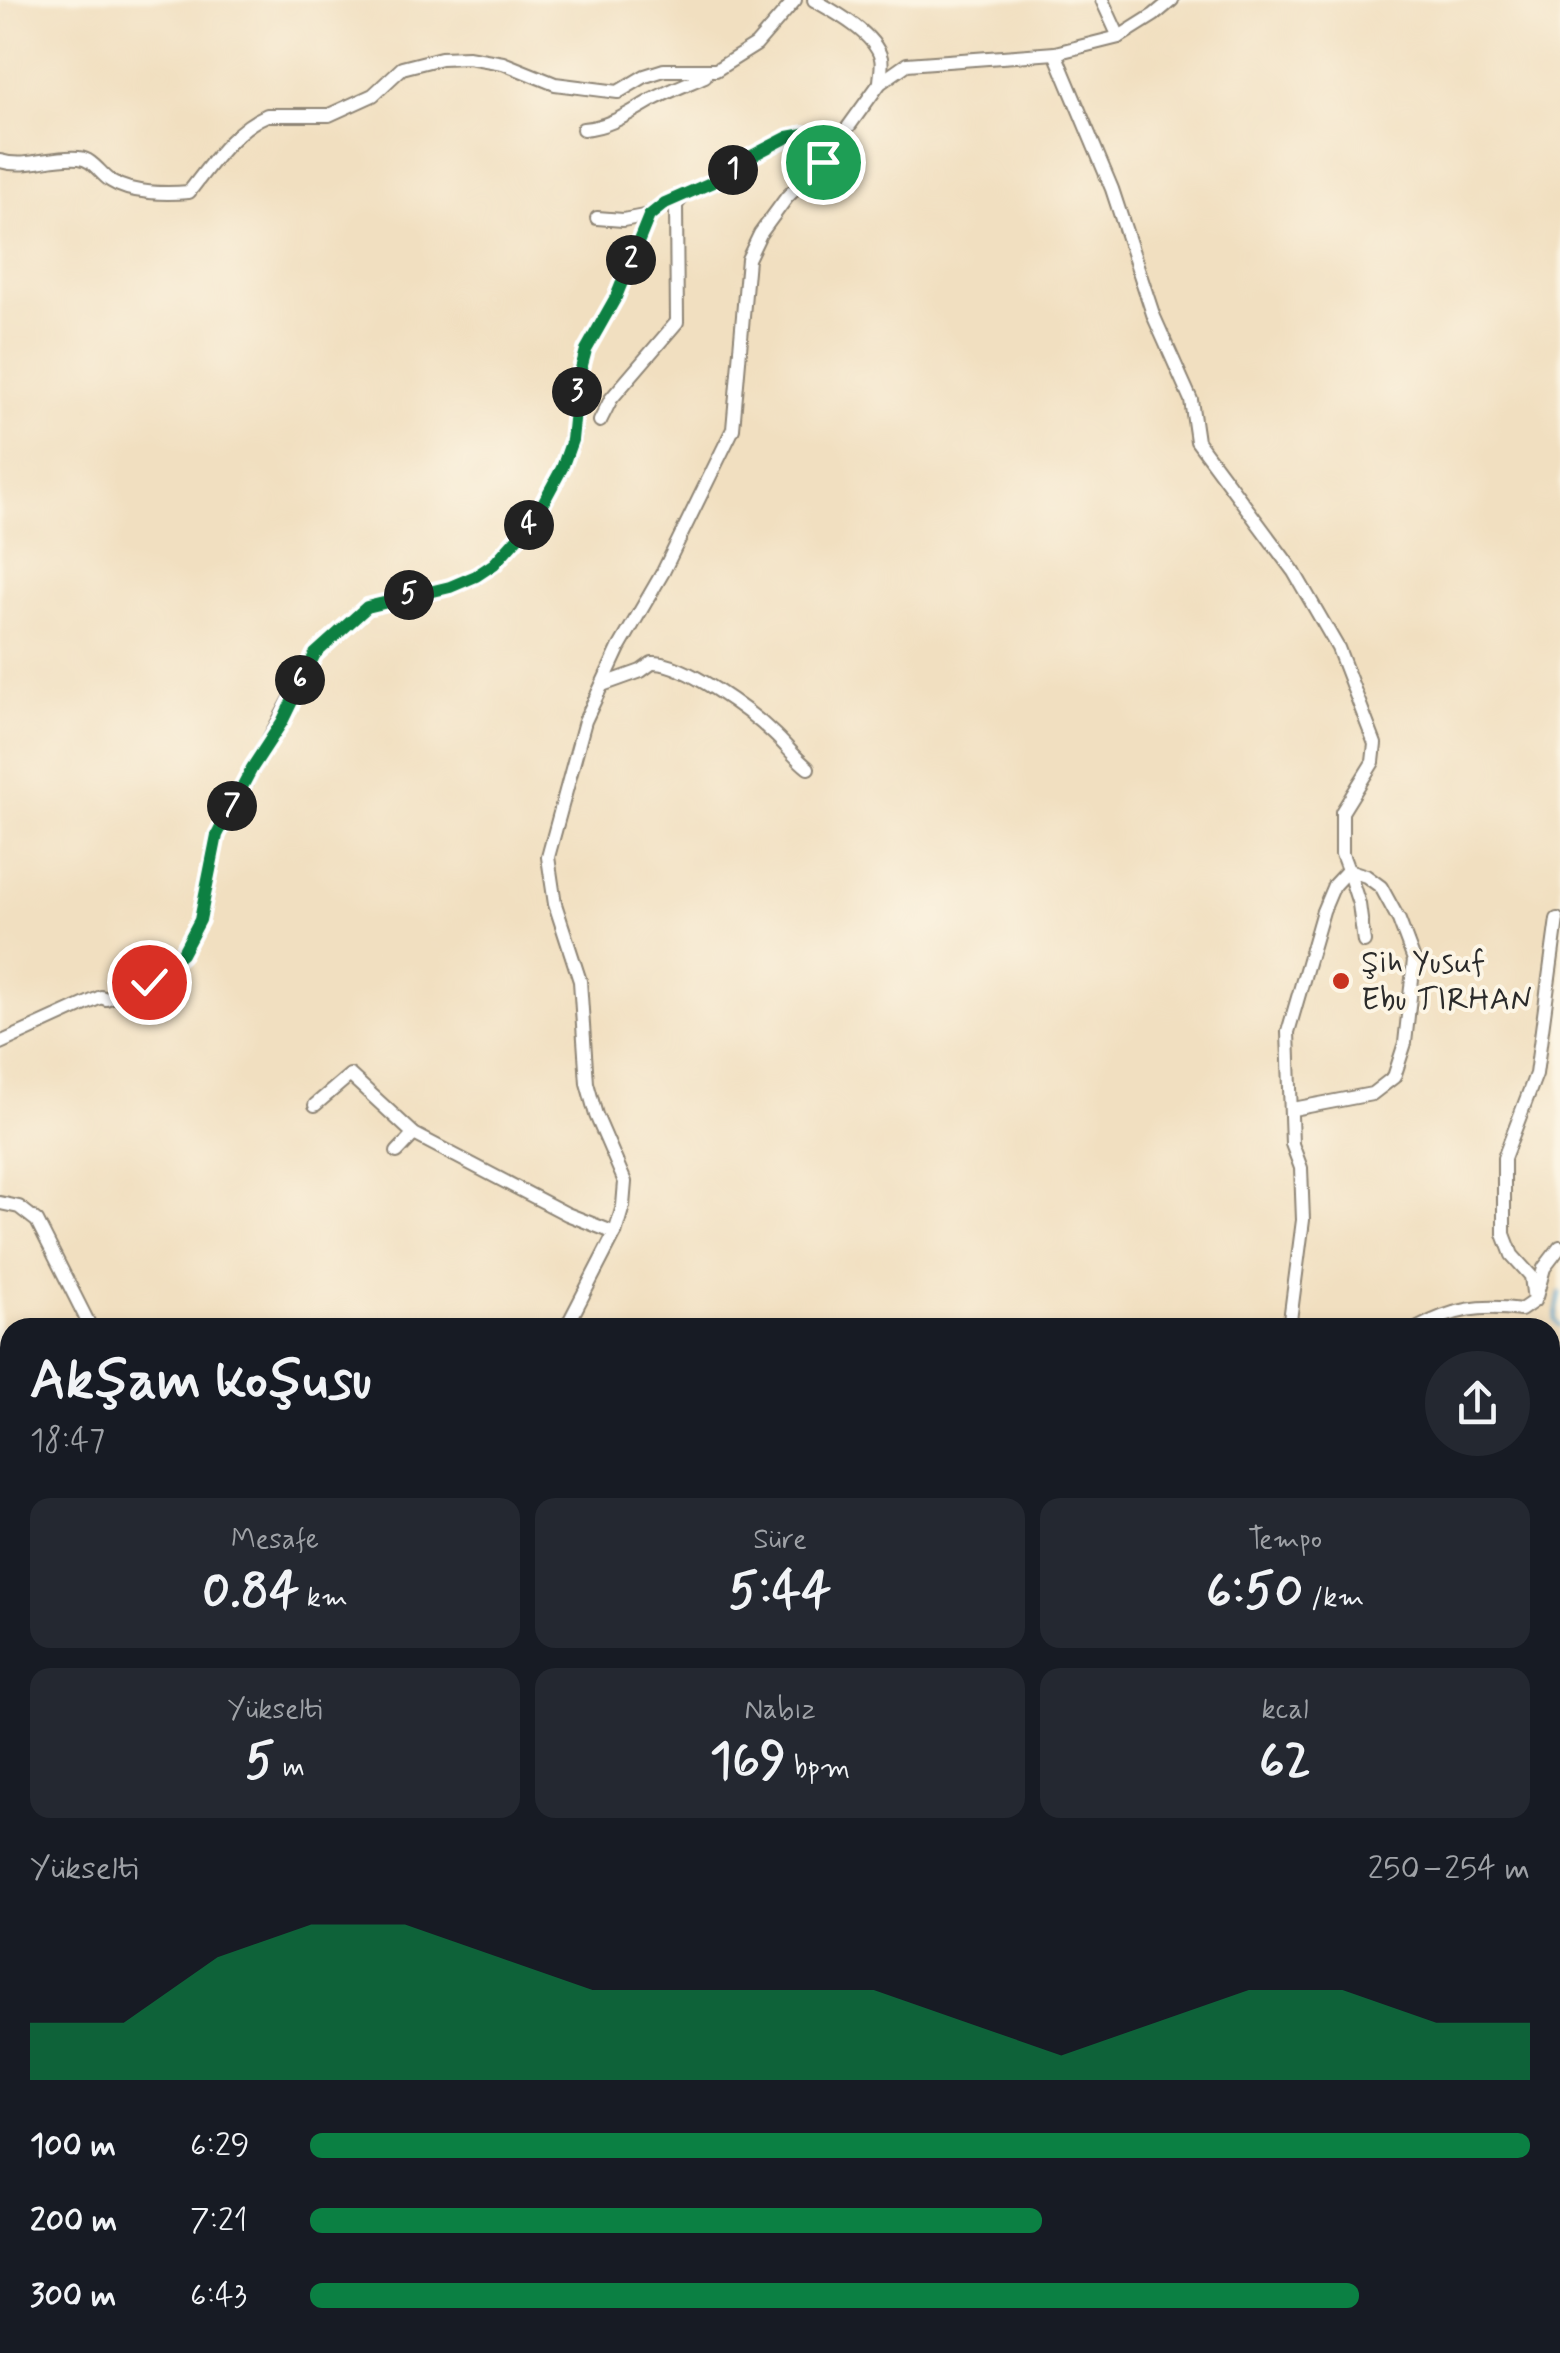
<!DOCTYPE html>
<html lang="tr">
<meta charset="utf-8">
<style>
:root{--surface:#171b24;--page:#242831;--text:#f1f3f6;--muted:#9ea1a6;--accent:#0b8043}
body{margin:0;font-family:Mynerve,sans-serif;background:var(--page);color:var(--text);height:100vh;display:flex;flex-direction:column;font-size:38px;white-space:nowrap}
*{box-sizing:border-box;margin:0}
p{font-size:32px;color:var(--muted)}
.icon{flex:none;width:55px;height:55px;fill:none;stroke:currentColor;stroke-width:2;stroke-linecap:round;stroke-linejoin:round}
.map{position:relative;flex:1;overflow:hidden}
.panel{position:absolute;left:0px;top:1318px;width:1560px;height:1038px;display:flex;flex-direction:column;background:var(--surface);border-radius:30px 30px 0 0;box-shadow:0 5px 15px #0003}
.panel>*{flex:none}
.pin{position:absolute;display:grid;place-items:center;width:85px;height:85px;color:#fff;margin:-42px;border:5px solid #fff;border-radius:50%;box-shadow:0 2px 10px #0007}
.km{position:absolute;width:50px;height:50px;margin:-25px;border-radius:50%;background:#222;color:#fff;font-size:28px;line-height:50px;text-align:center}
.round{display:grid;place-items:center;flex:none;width:105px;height:105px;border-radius:52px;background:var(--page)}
.overview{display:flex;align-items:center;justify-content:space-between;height:170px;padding:0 30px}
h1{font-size:55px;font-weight:800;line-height:75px}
.stats{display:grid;grid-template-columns:repeat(3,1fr);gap:15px;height:170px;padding:10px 30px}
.stats div{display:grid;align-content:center;border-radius:20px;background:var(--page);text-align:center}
.stats b{font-size:50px;font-weight:800}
.stats small{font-size:28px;font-weight:400}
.stats p{font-size:28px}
.chart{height:280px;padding:20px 30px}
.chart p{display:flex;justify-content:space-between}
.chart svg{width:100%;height:180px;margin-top:10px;fill:var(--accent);opacity:.7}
ul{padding:0 30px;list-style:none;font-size:32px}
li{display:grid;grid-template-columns:160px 120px 1fr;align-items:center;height:75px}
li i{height:25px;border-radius:12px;background:var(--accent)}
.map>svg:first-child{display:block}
</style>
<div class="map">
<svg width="1560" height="2353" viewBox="0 0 1560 2353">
<rect width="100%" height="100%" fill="#fcf5e5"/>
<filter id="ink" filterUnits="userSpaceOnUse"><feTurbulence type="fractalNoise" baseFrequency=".01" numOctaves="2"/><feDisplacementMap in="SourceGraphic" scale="20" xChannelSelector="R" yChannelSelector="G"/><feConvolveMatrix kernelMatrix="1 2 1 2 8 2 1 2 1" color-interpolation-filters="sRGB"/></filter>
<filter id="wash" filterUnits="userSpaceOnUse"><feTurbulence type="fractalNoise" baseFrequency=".0048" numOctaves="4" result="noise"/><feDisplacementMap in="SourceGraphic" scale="40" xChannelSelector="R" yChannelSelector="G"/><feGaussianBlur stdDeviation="2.25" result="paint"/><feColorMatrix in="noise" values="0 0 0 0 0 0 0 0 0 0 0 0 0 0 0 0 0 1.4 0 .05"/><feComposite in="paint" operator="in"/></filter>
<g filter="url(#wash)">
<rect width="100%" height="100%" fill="#f1dfc0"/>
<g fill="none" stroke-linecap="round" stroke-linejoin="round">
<g stroke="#56a5d0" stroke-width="2.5">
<polyline points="1560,1292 1555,1320 1560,1326"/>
<polyline points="1550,1397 1560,1390"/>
<polyline points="1234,2353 1246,2345"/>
</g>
</g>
</g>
<g filter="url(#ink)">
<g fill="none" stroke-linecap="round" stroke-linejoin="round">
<g stroke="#8e8576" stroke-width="16">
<g id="minor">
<path d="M814 0C835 12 874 33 881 58 883 65 880 76 880 83"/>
<polyline points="1102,0 1119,37"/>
<polyline points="1055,53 1112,189 1154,317 1191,400 1197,441 1294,572 1338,648 1375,744 1373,762 1342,812 1342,854 1348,870 1366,876 1381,887 1399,920 1414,960 1405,1043 1394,1077 1372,1094 1293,1109"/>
<path d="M583 129C610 127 629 113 652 100 669 91 687 84 705 76"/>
<path d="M0 161C27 169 53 155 79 158 93 159 100 174 111 181 131 194 167 194 189 192 211 164 234 129 267 115H329L373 95 402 68 441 58 468 57 503 63 555 84 618 92 645 76 664 70H716L756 45 795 0"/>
<polyline points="597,218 623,220 649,215"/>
<polyline points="600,421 611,399 677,322 676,205 685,194"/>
<path d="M602 685 641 671 652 663C683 661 751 712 774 734 786 745 795 758 808 768"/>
<polyline points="0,1043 101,997 106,999 149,982 182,955 200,920 217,835 315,654 367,607 449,587 476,577 494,564 535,518 562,469 572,440 578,380 586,350 616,297 649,215 665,203 722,179 744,160 788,137 803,134 839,140"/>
<polyline points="315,1105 350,1075 414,1134 567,1214 615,1233"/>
<polyline points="397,1152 414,1134"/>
<polyline points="0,1203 19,1207 37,1221 91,1328"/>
<polyline points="1536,1297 1544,1268 1560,1247"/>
<polyline points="566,1328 615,1233 623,1206 625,1182 596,1115 587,1083 580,981 555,904 548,857 585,721 619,648 663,572 733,429 748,259 760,234 787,197 823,162 880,83 907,64 1055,53 1119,37 1154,15 1172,0"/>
<polyline points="1289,1328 1303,1220 1301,1168 1292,1144 1288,1032 1323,911 1334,885 1348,870 1359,904 1364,942"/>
<path d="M1418 1328C1453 1309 1482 1304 1521 1310L1534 1301 1531 1276 1512 1255 1504 1234V1158L1536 1074 1557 919"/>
<polyline points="1550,1447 1560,1447"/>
<polyline points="1550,1714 1560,1710"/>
<polyline points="0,1730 10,1733"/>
<polyline points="0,1824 10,1828"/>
<polyline points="1550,1895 1560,1893"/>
<polyline points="1550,1913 1560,1936"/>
<polyline points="0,1946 10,1948"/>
<polyline points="1550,1951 1560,1944"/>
<polyline points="1550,2040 1560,2037"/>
<polyline points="0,2054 10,2055"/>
<polyline points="0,2116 10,2095"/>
<polyline points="1550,2118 1560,2115"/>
<polyline points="1550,2195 1560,2193"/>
<polyline points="1554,2232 1560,2205"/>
<polyline points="0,2291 5,2260 10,2252"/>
<polyline points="1550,2314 1560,2314"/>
<polyline points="1082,2345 1101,2350 1138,2353"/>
<polyline points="1369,2345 1369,2353"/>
<polyline points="74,2353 75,2345"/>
<polyline points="239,2353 241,2345"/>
<polyline points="322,2353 325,2345"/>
<polyline points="824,2353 829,2345"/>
<polyline points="986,2353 988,2345"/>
<polyline points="1249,2353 1257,2345"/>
<polyline points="1476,2353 1486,2345"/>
</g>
</g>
<use href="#minor" stroke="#fff" stroke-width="12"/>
</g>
</g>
<g fill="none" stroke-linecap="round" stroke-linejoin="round" filter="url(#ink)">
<g stroke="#fff" stroke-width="20">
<polyline id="route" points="149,982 182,954 200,920 217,835 252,768 282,722 315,654 367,607 450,587 476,576 494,564 535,518 562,468 572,440 578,380 586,350 616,297 649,216 665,203 722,178 744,160 788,137 804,134 840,140 823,162"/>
</g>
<use href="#route" stroke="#0b8043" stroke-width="12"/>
</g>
<circle fill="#c8321e" stroke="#fcf5e5" stroke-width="4" cx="1341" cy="981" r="10"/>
<g text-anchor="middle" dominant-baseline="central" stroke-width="8" stroke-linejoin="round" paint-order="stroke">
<g font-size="32" fill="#2b2b2b" stroke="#fcf5e5" text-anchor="start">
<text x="1361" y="963">Şih Yusuf<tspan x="1361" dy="37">Ebu TIRHAN</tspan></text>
</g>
</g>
</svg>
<div class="pin" style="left:823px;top:162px;background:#1e9e55"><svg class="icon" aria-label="arrive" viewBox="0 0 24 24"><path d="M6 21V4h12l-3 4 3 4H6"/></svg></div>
<div class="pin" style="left:149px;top:982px;background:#d93025"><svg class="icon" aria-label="check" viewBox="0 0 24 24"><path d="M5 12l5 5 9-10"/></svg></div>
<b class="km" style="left:733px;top:170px">1</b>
<b class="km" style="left:631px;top:260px">2</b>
<b class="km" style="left:577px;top:392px">3</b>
<b class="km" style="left:529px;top:525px">4</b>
<b class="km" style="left:409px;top:595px">5</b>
<b class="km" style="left:300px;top:680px">6</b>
<b class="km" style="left:232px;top:806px">7</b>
<section class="panel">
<div class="overview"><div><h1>Akşam koşusu</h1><p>18:47</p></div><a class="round"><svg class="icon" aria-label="share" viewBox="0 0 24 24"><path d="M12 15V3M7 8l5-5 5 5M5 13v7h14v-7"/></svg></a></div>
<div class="stats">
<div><p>Mesafe</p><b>0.84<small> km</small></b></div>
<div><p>Süre</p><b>5:44</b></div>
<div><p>Tempo</p><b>6:50<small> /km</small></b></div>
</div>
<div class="stats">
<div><p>Yükselti</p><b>5<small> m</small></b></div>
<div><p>Nabız</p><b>169<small> bpm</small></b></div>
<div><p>kcal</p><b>62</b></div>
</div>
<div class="chart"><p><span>Yükselti</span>250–254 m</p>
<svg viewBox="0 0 160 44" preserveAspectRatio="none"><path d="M0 44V30L10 30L20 14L30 6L40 6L50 14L60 22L70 22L80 22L90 22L100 30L110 38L120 30L130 22L140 22L150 30L160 30V44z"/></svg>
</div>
<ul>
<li><b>100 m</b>6:29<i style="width:100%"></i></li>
<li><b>200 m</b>7:21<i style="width:60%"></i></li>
<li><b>300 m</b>6:43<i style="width:86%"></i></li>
</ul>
</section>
</div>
